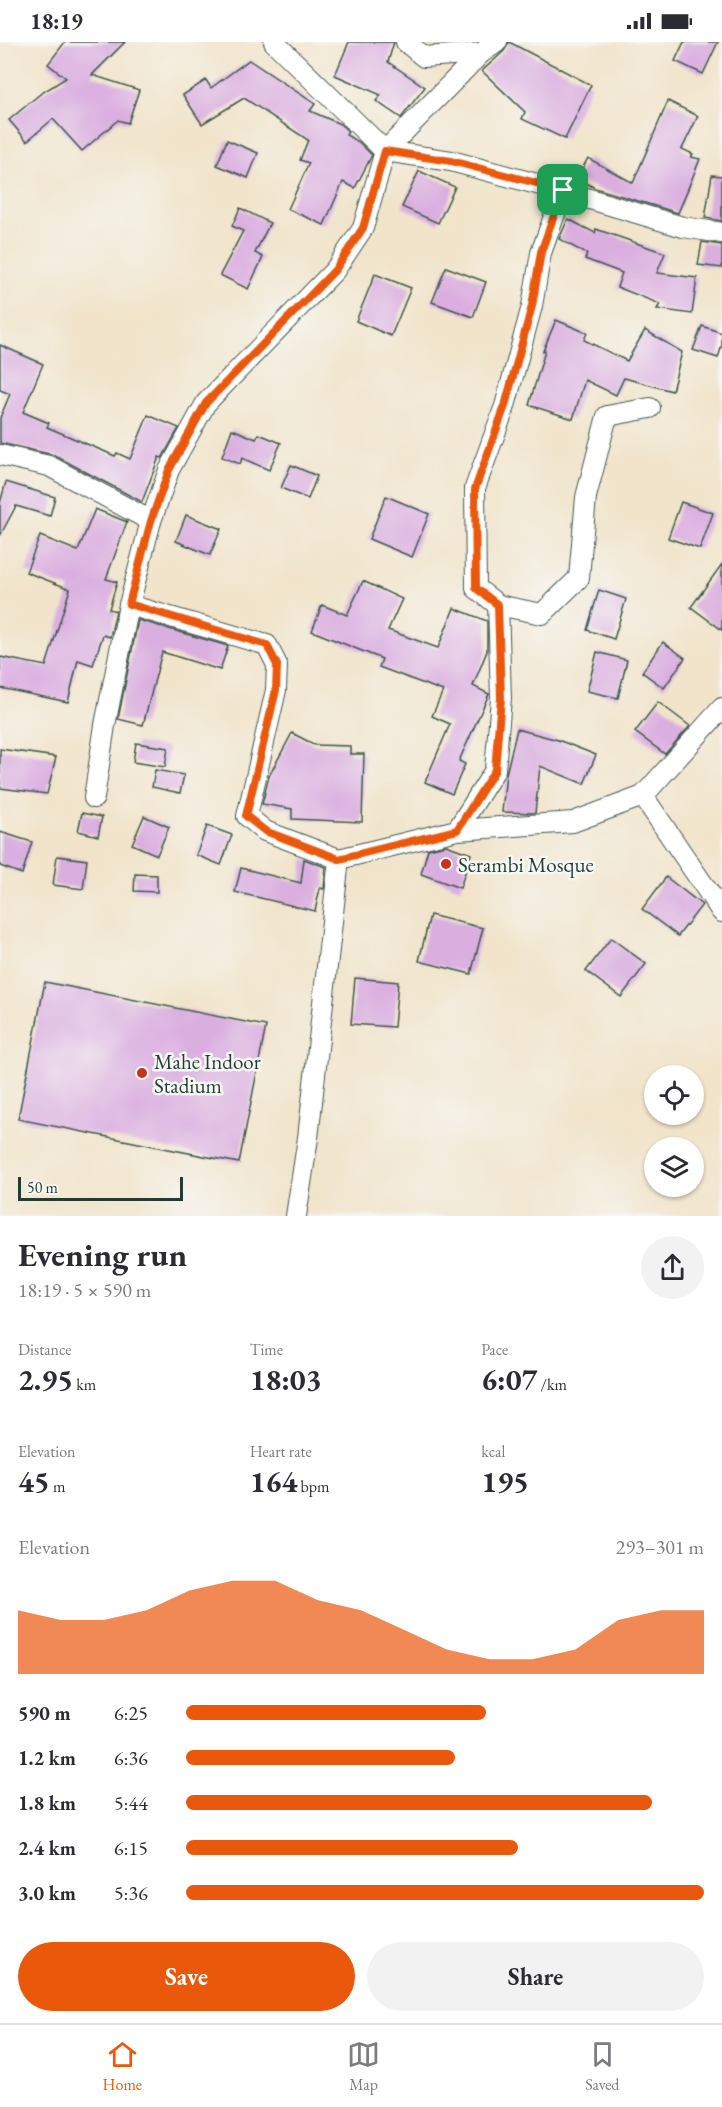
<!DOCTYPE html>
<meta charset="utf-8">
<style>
:root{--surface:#fff;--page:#f2f2f3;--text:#2b2b33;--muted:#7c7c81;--line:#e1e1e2;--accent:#ea580c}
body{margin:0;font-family:"EB Garamond",serif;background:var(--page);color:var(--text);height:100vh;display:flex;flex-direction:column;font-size:22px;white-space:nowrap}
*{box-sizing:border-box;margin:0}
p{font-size:20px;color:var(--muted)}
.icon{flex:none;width:33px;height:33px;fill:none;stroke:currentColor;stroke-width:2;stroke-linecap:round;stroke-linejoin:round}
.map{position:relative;height:1174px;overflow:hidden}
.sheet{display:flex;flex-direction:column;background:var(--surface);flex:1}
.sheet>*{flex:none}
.buttons{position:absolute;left:644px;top:1023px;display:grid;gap:12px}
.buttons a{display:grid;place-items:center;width:60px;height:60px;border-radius:50%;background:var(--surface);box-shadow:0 2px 4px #0004;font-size:30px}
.scale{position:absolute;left:18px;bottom:15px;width:165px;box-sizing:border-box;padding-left:6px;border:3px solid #1f3d34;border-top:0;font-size:16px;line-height:21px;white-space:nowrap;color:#1f3d34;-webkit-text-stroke:4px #f6f6f2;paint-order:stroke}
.pin{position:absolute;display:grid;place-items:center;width:51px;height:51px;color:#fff;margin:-26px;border-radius:12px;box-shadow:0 3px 9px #0006}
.round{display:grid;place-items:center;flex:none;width:63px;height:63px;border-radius:32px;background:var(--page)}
.headline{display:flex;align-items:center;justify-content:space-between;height:102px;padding:0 18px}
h1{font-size:33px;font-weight:700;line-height:45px}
.stats{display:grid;grid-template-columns:repeat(3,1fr);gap:9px;height:102px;padding:6px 18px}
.stats div{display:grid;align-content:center}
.stats b{font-size:30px;font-weight:700}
.stats small{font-size:16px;font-weight:400}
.stats p{font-size:16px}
.chart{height:168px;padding:12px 18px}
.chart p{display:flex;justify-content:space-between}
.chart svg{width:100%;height:108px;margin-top:6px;fill:var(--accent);opacity:.7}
.action{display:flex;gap:12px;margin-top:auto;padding:12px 18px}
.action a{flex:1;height:69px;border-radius:36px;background:var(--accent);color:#fff;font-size:24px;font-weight:700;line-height:69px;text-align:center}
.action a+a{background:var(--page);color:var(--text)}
ul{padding:0 18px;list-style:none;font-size:20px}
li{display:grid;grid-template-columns:96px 72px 1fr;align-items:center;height:45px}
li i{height:15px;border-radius:8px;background:var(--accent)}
.status{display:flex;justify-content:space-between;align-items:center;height:42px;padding:0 30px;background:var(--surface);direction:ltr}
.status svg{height:16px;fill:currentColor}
.dock{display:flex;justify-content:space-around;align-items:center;height:84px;border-top:2px solid var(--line);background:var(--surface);font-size:16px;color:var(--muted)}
.dock a{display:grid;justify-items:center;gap:3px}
.dock .selected{color:var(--accent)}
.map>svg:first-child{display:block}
</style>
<div class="status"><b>18:19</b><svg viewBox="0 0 49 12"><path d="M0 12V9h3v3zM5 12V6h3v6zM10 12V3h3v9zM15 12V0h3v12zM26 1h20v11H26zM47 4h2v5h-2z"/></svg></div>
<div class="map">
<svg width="722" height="1174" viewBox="0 0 722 1174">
<rect width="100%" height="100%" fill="#f6f6f2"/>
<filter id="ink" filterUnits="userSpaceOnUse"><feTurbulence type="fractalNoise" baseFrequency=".0167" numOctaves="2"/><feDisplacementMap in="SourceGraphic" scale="12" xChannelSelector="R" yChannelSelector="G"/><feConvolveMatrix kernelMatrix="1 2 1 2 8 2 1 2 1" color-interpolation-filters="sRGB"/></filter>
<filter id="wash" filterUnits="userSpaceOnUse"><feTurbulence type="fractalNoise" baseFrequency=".008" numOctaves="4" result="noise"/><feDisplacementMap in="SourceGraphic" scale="24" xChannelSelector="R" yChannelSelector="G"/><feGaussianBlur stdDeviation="1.35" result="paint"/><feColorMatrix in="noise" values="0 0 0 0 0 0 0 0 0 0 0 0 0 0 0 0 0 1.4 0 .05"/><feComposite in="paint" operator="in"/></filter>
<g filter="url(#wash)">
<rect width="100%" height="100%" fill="#f1e4cb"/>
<g id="blocks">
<g fill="#daafe0">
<polygon points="65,0 125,0 92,33 139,48 128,81 118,78 82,109 53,77 27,99 9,78 40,52 66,36 48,22"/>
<polygon points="349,0 394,0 388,20 425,45 401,76 376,59 381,53 335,33"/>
<polygon points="509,0 591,43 565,97 522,77 525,70 482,29 504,9"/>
<polygon points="684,0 718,0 703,32 675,19"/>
<polygon points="249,18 315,62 310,69 340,82 348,89 346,93 359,100 372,113 355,146 343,140 324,183 288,167 309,121 300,118 308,98 244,56 202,82 183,53 206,38 211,46"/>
<polygon points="668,59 698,74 682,107 693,112 691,115 700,117 678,171 595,146 577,136 588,116 633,141"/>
<polygon points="227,98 258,111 248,136 217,123"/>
<polygon points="419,129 455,145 438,181 402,165"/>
<polygon points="712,133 722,134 722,179 705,176"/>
<polygon points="240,166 270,181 255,211 263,215 248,247 220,233 243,189 232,184"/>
<polygon points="568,177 595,191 596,187 665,211 657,231 697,236 692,272 657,267 660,262 617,245 622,231 585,217 587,212 559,197"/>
<polygon points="702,200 722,203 722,226 698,223"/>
<polygon points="446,225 486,240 473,275 432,260"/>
<polygon points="375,232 411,246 391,294 356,279"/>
<polygon points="556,278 587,291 584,298 627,319 645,288 682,310 672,349 624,336 616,353 585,338 573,377 529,363 545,309 543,309"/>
<polygon points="702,284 722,291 722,303 718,316 693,308"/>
<polygon points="0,303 43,322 23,370 49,381 47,385 115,414 117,411 130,417 148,373 179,386 162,416 159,415 142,460 54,413 0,401 0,376 10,352 0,348"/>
<polygon points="232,387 256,397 259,392 281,401 269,428 242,416 240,422 222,415"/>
<polygon points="291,423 317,434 308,457 281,446"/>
<polygon points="6,440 55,455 50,474 16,464 0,494 0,461"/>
<polygon points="386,454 429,472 412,515 369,497"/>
<polygon points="681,460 713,471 700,507 668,496"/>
<polygon points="95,467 127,480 106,537 117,540 109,567 116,569 110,595 103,593 93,623 78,618 68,660 0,646 0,615 46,624 70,547 26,530 40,494 78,509"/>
<polygon points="186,473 221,487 210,513 176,499"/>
<polygon points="722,522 722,588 691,565"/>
<polygon points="363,539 402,557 388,588 438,606 454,566 487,579 487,609 473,644 489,652 459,719 465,722 452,752 425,740 450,682 432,674 443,649 379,625 382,617 312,589 322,563 347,573"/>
<polygon points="599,548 626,557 614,597 587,588"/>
<polygon points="138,578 228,604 220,628 162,610 143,683 118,677"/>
<polygon points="663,600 685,616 664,646 642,630"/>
<polygon points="597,610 627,618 618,656 587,649"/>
<polygon points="658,660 690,684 665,712 635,690"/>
<polygon points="517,687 558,698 596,713 584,742 540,724 535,771 502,770 506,732"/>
<polygon points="292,691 315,703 350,704 350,712 364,712 362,780 292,777 292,767 262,762 269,734"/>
<polygon points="136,701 168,706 165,725 133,720"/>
<polygon points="0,707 56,715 47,752 0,746"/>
<polygon points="155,728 184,733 180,751 152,745"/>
<polygon points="82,771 102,775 98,794 78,789"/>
<polygon points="144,774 169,785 157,813 132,802"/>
<polygon points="207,784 232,793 221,823 196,813"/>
<polygon points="0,790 32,800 22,832 0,824"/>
<polygon points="446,803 471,812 460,846 421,832 428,807"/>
<polygon points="57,814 87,818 83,847 53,843"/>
<polygon points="304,817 326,825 324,847 320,846 315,869 235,850 241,826 301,841"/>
<polygon points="135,832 157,833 157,850 134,849"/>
<polygon points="666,835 702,863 678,894 642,867"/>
<polygon points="430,873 483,886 471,932 419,919"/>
<polygon points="611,896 646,922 621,955 586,929"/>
<polygon points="355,936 398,940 394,985 351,982"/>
<polygon points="45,940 266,984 239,1121 18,1077"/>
</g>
</g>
</g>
<g filter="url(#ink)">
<use href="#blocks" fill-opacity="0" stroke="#3e564b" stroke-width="1.5"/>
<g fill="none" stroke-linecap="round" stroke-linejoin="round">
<g stroke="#3e564b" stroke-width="22">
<g id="minor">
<polyline points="274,0 385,109 451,119 563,149"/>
<polyline points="406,0 424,15 481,11 497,0"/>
<polyline points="0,413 49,424 151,479"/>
<polyline points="129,563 267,603 277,623 276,648 247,774 265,789 339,817"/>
<polyline points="498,563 476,546 475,446 505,364 532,264 541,211 563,149 683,185 722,191"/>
<polyline points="643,754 722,870"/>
<polyline points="94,756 105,683 129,563 151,479 169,428 206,361 335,228 363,186 385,109 481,11"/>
<polyline points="457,788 495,728 501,656 498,563 542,572 579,536 586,455 607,374 650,366"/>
<polyline points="296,1174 308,1096 339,817 457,788 573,780 643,754 722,666"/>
</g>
</g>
<use href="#minor" stroke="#fff" stroke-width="20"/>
</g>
</g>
<g fill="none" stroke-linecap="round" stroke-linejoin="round" filter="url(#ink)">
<g stroke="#fff" stroke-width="12">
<polygon id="route" points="385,109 451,119 563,148 541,210 532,264 505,364 475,447 476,546 498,563 501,656 495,728 457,788 339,817 265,789 246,774 276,648 277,623 267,603 129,562 151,479 169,428 206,361 335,228 363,186"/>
</g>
<use href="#route" stroke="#ea580c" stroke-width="8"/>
</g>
<g fill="#c8321e" stroke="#f6f6f2" stroke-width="2">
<circle cx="446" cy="822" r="6"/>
<circle cx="142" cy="1031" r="6"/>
</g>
<g text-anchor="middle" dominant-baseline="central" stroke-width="5" stroke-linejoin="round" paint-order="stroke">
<g font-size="21" fill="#1f3d34" stroke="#f6f6f2" text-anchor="start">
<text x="458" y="822">Serambi Mosque</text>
<text x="154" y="1019">Mahe Indoor<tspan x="154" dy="24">Stadium</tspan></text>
</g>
</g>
</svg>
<div class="buttons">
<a><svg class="icon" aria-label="locate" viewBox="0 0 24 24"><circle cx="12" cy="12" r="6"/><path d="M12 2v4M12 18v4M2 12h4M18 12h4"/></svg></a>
<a><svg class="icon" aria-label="layers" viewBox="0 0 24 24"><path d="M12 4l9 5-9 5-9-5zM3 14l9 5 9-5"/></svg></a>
</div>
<div class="scale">50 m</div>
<div class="pin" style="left:563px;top:148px;background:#1e9e55"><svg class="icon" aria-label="arrive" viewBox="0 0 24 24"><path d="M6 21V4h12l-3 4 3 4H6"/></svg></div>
</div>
<section class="sheet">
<div class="headline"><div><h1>Evening run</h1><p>18:19 · 5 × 590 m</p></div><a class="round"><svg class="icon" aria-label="share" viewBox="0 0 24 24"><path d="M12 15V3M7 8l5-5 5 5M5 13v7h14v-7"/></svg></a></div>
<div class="stats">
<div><p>Distance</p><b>2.95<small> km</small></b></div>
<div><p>Time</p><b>18:03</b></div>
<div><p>Pace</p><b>6:07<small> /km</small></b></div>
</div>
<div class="stats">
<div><p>Elevation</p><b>45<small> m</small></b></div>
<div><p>Heart rate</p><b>164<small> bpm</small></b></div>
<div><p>kcal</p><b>195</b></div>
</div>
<div class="chart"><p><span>Elevation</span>293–301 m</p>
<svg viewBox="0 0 160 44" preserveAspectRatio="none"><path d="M0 44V18L10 22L20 22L30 18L40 10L50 6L60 6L70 14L80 18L90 26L100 34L110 38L120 38L130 34L140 22L150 18L160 18V44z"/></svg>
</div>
<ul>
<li><b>590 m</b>6:25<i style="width:58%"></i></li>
<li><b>1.2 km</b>6:36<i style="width:52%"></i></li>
<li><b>1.8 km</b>5:44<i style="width:90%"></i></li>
<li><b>2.4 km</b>6:15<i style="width:64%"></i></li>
<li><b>3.0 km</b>5:36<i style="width:100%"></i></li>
</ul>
<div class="action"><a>Save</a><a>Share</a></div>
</section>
<nav class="dock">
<a class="selected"><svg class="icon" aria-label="home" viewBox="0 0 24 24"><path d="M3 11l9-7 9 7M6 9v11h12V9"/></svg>Home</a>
<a><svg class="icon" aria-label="map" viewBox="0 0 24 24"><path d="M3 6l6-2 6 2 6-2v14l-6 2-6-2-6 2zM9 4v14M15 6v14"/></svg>Map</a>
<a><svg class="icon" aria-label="saved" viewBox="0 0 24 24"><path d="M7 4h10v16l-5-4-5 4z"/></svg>Saved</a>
</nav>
